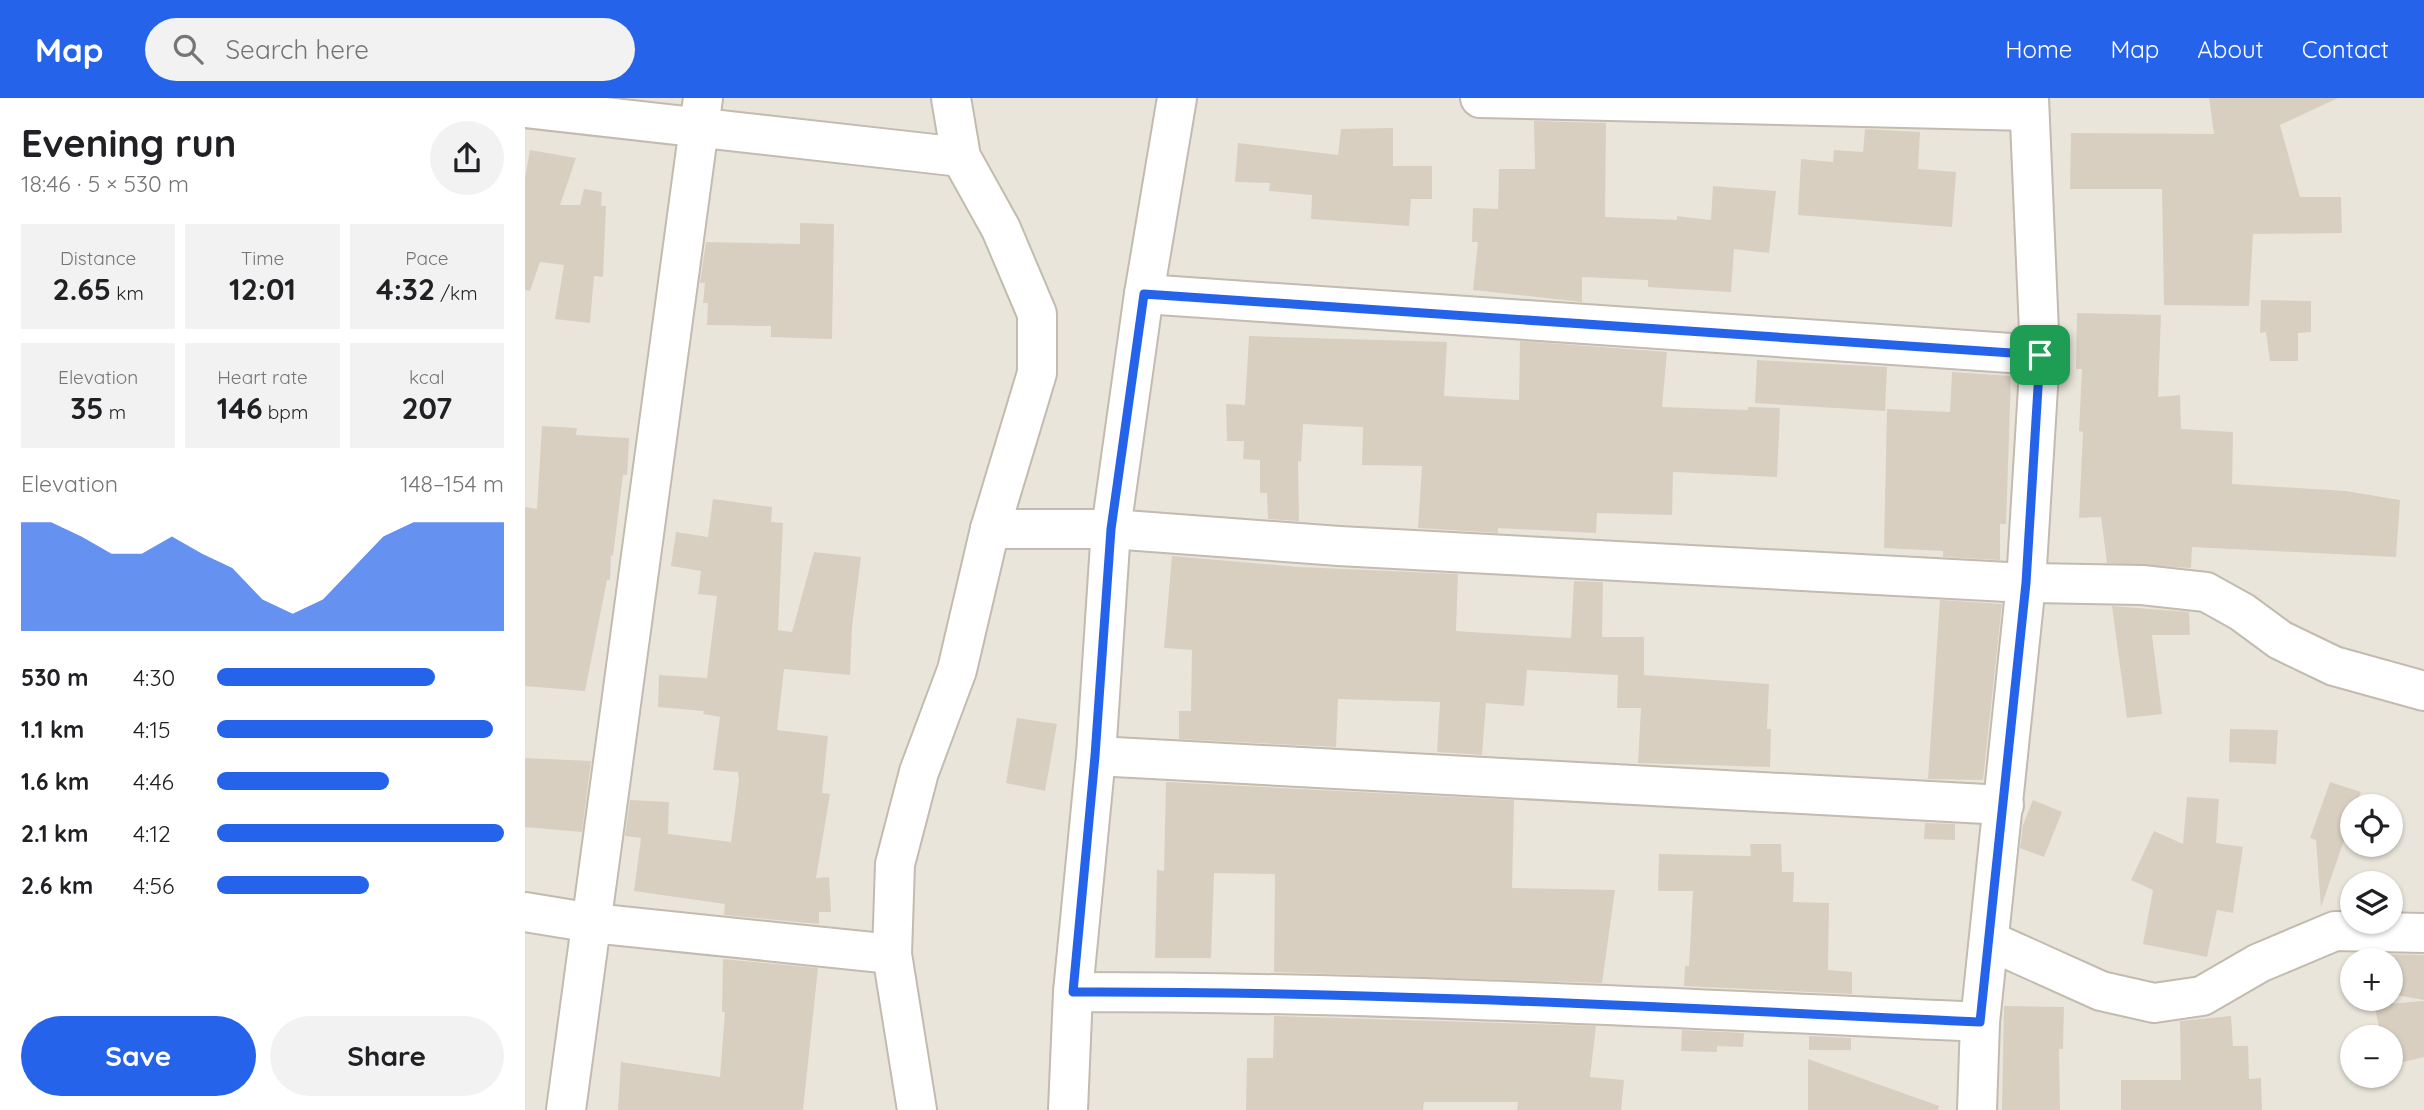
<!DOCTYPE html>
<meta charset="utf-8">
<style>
:root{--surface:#fff;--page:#f2f2f2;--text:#202124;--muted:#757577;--accent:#2563eb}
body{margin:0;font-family:Quicksand,sans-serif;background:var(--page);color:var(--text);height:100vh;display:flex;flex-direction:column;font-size:26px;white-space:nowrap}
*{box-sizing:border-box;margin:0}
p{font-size:23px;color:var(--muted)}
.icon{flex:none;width:38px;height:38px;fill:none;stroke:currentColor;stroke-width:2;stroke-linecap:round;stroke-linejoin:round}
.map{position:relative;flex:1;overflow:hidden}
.panel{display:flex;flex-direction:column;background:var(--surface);width:525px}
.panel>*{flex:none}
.fabs{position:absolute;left:1815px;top:696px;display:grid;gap:14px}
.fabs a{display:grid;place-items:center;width:63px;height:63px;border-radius:50%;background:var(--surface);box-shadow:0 2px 5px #0004;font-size:35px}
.pin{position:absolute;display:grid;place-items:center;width:60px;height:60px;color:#fff;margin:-30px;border-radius:14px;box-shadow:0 4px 10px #0006}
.round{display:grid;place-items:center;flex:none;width:74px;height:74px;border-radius:37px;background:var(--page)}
.summary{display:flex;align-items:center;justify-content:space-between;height:119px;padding:0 21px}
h1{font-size:38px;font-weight:800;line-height:52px}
.figures{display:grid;grid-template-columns:repeat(3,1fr);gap:10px;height:119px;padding:7px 21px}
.figures div{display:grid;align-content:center;border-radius:0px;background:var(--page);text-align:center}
.figures b{font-size:30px;font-weight:800}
.figures small{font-size:19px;font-weight:400}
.figures p{font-size:19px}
.chart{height:196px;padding:14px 21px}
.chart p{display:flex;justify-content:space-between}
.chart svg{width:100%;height:126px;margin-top:7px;fill:var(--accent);opacity:.7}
.cta{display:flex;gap:14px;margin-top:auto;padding:14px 21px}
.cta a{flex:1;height:80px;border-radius:42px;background:var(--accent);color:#fff;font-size:28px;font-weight:800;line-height:80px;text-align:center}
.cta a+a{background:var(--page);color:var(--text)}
ul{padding:0 21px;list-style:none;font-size:23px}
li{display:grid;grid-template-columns:112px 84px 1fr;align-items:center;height:52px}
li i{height:18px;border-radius:9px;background:var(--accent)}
header{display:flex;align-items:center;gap:42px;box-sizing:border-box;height:98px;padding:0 35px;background:var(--accent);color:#fff}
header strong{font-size:33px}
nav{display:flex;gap:38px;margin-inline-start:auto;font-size:24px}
.search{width:490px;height:63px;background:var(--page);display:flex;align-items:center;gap:18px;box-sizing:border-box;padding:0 24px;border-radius:38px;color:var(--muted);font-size:26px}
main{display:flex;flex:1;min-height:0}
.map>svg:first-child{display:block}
</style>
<header>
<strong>Map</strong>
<div class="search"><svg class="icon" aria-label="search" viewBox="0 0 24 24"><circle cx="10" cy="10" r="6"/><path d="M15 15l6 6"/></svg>Search here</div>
<nav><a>Home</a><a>Map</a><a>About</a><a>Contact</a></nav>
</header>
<main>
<section class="panel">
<div class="summary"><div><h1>Evening run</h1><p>18:46 · 5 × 530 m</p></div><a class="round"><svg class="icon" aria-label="share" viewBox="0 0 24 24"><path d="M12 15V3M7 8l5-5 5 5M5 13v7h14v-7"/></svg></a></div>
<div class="figures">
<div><p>Distance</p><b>2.65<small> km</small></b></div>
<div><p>Time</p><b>12:01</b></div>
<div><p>Pace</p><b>4:32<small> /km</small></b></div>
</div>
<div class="figures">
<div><p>Elevation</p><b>35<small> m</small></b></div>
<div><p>Heart rate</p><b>146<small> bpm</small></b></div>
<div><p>kcal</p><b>207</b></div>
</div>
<div class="chart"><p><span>Elevation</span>148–154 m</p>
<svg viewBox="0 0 160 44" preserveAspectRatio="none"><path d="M0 44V6L10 6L20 11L30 17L40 17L50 11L60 17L70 22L80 33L90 38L100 33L110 22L120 11L130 6L140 6L150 6L160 6V44z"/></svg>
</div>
<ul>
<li><b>530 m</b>4:30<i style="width:76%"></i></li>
<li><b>1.1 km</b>4:15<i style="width:96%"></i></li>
<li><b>1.6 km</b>4:46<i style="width:60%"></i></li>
<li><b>2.1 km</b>4:12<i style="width:100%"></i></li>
<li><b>2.6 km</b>4:56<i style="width:53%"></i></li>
</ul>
<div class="cta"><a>Save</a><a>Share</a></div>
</section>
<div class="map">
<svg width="1899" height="1012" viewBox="0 0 1899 1012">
<rect width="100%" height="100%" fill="#f6f3ec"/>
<path fill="#eae5da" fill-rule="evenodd" d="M0 0H1899V1012H0ZM1827 709H1866V747H1827ZM1827 786H1866V824H1827ZM1827 863H1866V901H1827ZM1827 940H1866V978H1827Z"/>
<g fill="#d8cfc1">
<polygon points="1684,0 1813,0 1755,27 1775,99 1816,99 1817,135 1728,136 1724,208 1639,207 1637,91 1545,91 1546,35 1689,36"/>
<polygon points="1009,23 1081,25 1080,119 1152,122 1152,118 1186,122 1188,88 1251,93 1244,155 1209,151 1206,194 1123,189 1123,182 1057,179 1057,204 948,192 953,144 947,144 948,110 973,111 974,71 1010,71"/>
<polygon points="868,30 868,68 907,68 907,101 886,101 884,128 786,121 787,97 744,93 745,85 710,84 713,45 813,57 816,31"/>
<polygon points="1340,31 1395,34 1393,71 1431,74 1427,129 1273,117 1276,61 1308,64 1309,52 1338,54"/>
<polygon points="5,52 51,60 35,107 55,107 59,91 77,94 76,108 81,108 78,179 69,178 65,225 30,221 39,167 15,164 5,193 0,192 0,80"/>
<polygon points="275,125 309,126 307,241 246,239 246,228 182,227 183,205 178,205 180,185 175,185 181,144 275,146"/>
<polygon points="1736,202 1786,203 1786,234 1773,235 1773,263 1745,263 1741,234 1735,235"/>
<polygon points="1552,215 1636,217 1633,299 1655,297 1656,331 1708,334 1707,386 1821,393 1875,402 1871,459 1667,449 1666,470 1582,465 1576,419 1554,420 1558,334 1554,333 1557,271 1551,271"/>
<polygon points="724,238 922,244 919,298 994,302 995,243 1142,254 1137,309 1223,312 1223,309 1255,310 1252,379 1148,374 1147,417 1072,415 1071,435 973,430 973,435 893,430 897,368 837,367 838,329 778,326 776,364 773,363 774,423 743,421 742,395 735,395 735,362 718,361 719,343 702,343 701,306 720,307"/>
<polygon points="1232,262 1362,269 1360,313 1230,305"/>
<polygon points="1427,274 1486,278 1481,426 1475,426 1475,462 1418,459 1418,453 1359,450 1362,311 1425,314"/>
<polygon points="17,328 52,330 51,337 104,340 102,377 98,377 88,458 86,457 85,482 82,482 60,593 0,588 0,409 12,411"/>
<polygon points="188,401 247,409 246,424 258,425 253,532 267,534 289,454 336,459 327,529 325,577 259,571 252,632 303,638 297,695 305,696 291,780 304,779 306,814 294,814 294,826 199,817 200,806 109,793 116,740 100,738 105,702 144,704 143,736 206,744 214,682 213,674 188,672 195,619 178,616 179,613 133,609 134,577 182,580 192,498 173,496 176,473 146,468 151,434 183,439"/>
<polygon points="647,458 774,469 933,476 931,533 945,534 1046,540 1049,483 1078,484 1077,539 1119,539 1119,577 1244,586 1242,631 1246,631 1245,669 1113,665 1116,610 1092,610 1093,577 1002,572 999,608 961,605 957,657 912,654 915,604 813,601 811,649 654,641 654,613 666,613 667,552 639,550"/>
<polygon points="1415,502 1477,506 1458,682 1403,681"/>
<polygon points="1587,508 1664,514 1665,537 1627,537 1637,616 1602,620"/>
<polygon points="492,620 532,626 520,693 481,685"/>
<polygon points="1705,631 1753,632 1751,666 1704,664"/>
<polygon points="0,660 66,663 57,734 0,729"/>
<polygon points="641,684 989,702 987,790 1090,792 1077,885 749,874 750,776 689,775 686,860 630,860 632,772 639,773"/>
<polygon points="1805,684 1836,694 1830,709 1827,709 1827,719 1796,809 1791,742 1785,740"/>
<polygon points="1662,699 1694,701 1691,745 1718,749 1708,815 1692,812 1682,859 1618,846 1628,792 1606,782 1629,733 1658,746"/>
<polygon points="1508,702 1537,714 1519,759 1495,750 1498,727"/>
<polygon points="1400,725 1430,726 1430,742 1399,741"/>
<polygon points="1225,746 1256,746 1257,774 1269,774 1268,804 1304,805 1303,872 1327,874 1327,896 1159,888 1160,868 1164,868 1168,793 1133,793 1134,756 1226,758"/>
<polygon points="1850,856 1899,857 1899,902 1866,896 1866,863 1838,863 1837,859"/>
<polygon points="198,861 293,870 278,1012 93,1012 96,964 195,979 200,914 197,914"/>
<polygon points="1899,903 1899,959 1866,967 1866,940 1857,940 1849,907"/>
<polygon points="1479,908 1539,909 1538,951 1534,951 1535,1012 1477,1012"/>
<polygon points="749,918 1071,928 1065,979 1099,982 1096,1012 992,1012 993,1004 899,1004 898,1012 721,1012 722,960 748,960"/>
<polygon points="1706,918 1708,948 1723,948 1724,981 1736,980 1737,1012 1596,1012 1596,982 1656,982 1655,923"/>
<polygon points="1157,932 1219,935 1218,949 1192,948 1192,954 1156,953"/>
<polygon points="1284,938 1326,940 1326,952 1284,952"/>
<polygon points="1283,961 1414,1008 1413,1012 1283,1012"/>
</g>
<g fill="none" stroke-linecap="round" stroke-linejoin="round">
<g stroke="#c2bbae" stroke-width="42">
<g id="minor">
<polyline points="955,0 1504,13"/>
<polyline points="0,10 436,59"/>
<polyline points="619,196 1515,257"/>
<polyline points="465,431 586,431 814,448 1501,485 1617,487 1681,494 1717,514 1755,542 1809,568 1899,593"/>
<polyline points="571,658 1479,707"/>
<polyline points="0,814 67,825 367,856"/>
<polyline points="1465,843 1576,893 1629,905 1677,898 1734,865 1810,833 1899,835"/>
<polyline points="548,894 571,658 586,431 619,196 652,0"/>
<polyline points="41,1012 178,0"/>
<polyline points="392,1012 367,856 370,766 394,674 432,572 465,431 512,275 512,216 476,131 436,59 426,0"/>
<path d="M543 1012 548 894C851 894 1153 910 1455 924"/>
<polyline points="1452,1012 1455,924 1501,485 1515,257 1504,0"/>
</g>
</g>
<use href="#minor" stroke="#fff" stroke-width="38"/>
</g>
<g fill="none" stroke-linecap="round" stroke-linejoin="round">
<g stroke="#fff" stroke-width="14">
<path id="route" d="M619 196 1515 257 1501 485 1455 924C1153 910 851 893 548 894L570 658 586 431Z"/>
</g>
<use href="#route" stroke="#2563eb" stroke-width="9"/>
</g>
</svg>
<div class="fabs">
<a><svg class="icon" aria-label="locate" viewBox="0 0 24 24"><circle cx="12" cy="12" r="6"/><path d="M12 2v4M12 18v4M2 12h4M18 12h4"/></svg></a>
<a><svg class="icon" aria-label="layers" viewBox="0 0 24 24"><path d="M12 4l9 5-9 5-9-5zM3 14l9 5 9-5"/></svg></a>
<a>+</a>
<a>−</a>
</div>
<div class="pin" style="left:1515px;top:257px;background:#1e9e55"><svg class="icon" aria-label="arrive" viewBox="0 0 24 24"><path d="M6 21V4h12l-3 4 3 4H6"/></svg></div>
</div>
</main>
